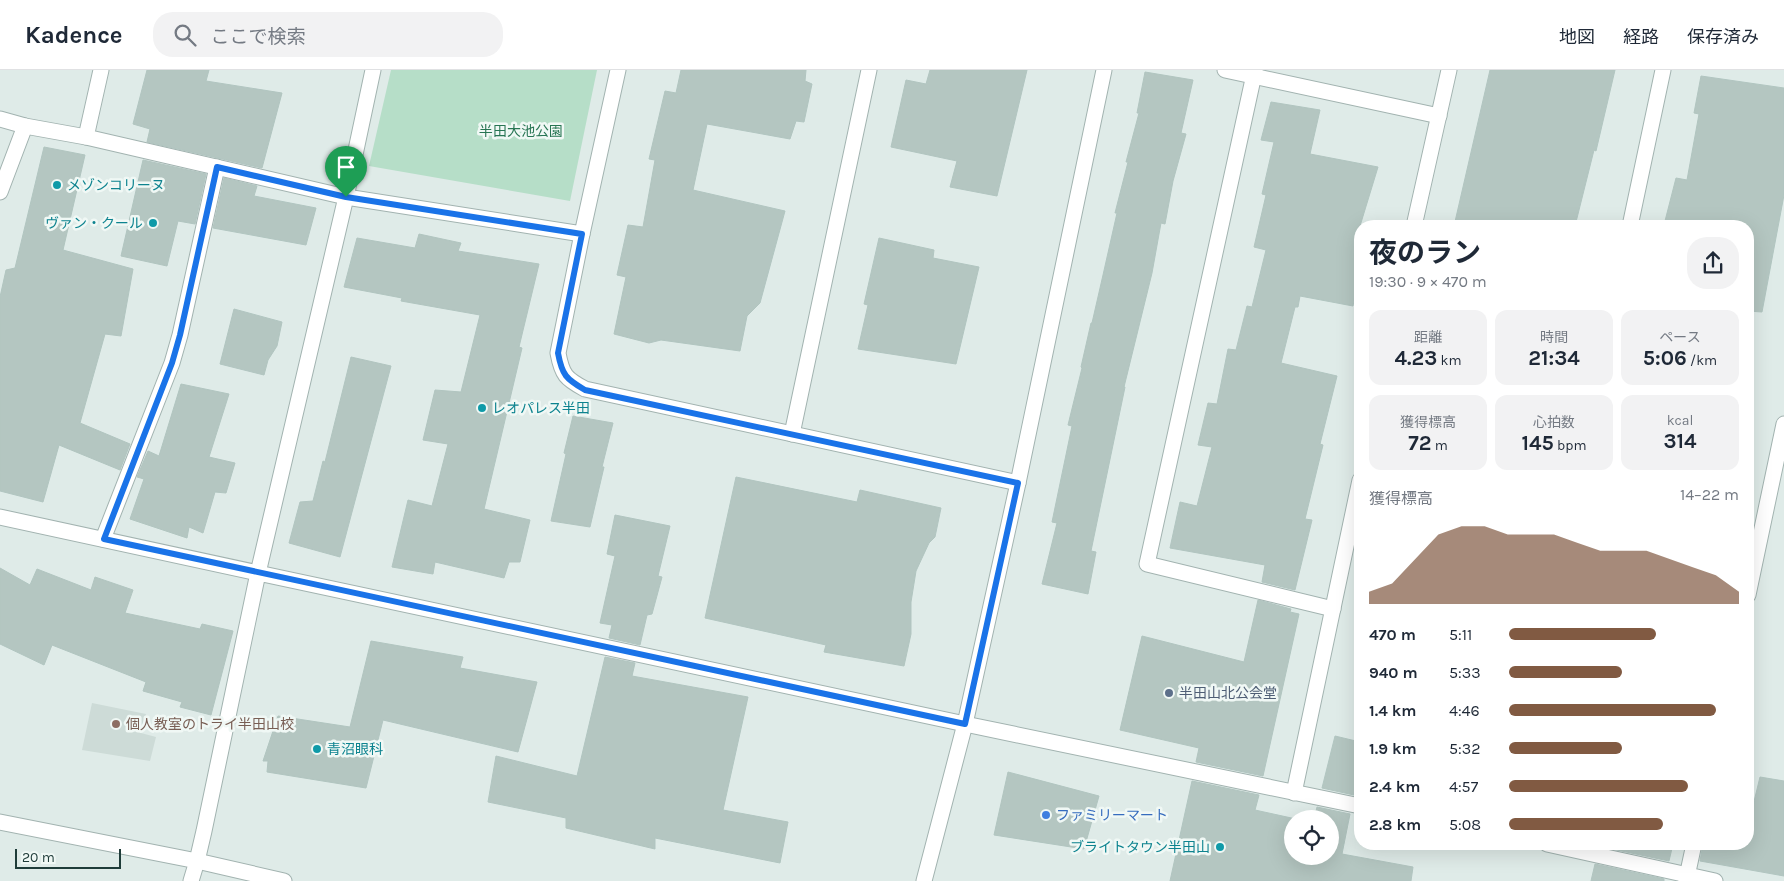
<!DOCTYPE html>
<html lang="ja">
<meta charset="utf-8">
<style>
:root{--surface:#fff;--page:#f2f2f3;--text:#1f2937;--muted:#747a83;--line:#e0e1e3;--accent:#815a42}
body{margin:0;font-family:Karla,"Noto Sans JP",sans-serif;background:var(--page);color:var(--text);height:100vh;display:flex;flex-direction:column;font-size:19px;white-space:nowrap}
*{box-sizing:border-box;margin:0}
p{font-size:16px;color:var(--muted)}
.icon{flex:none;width:28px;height:28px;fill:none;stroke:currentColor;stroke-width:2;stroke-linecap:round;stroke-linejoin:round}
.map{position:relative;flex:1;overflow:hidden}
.drawer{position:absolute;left:1354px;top:150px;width:400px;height:630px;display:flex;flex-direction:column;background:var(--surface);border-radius:20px;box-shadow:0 5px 20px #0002}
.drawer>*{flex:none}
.controls{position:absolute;left:1284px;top:740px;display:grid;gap:10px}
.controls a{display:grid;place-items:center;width:55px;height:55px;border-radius:50%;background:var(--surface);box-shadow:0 5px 20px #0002;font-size:25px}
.scale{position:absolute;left:15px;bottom:12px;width:106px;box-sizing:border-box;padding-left:5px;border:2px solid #1f3c39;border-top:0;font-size:14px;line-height:18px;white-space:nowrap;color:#1f3c39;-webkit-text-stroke:4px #f0f8f5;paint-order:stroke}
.pin{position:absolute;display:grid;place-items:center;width:42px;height:42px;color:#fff;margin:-51px -21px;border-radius:50% 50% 50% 0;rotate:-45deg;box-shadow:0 0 5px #0007}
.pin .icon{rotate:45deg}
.round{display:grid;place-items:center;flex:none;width:52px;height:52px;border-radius:20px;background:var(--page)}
.headline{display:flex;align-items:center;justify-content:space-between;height:85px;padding:0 15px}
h1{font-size:28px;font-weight:700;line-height:38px}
.stats{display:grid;grid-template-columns:repeat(3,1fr);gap:8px;height:85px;padding:5px 15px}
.stats div{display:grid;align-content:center;border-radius:12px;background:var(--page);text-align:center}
.stats b{font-size:21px;font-weight:700}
.stats small{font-size:14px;font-weight:400}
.stats p{font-size:14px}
.chart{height:140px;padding:10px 15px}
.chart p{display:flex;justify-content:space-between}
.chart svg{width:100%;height:90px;margin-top:5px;fill:var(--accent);opacity:.7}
ul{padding:0 15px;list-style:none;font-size:16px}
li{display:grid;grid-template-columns:80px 60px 1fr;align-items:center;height:38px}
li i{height:12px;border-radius:6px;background:var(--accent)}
header{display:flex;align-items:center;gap:30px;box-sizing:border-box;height:70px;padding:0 25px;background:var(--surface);border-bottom:1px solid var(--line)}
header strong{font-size:24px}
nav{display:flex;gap:28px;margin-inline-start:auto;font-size:18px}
.search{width:350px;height:45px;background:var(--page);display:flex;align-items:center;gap:12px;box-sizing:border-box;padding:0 18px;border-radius:20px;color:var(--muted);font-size:19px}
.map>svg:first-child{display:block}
</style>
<header>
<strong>Kadence</strong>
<div class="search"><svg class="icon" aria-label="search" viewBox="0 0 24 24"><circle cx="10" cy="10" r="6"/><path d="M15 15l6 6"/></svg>ここで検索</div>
<nav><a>地図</a><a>経路</a><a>保存済み</a></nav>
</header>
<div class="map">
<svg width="1784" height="811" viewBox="0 0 1784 811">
<rect width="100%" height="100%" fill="#dfebe8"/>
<polygon fill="#cddbd7" points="92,633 146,644 141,663 156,667 150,691 82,680"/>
<polygon fill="#b6dec8" points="391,0 597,0 570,131 369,96"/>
<g fill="#b4c6c1" stroke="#b1c5c0">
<polygon points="147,0 209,0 206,11 282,23 262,98 147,72 150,59 133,54"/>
<polygon points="681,0 806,0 805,11 812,14 804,52 796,51 790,69 707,54 693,120 785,141 760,233 747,246 740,281 661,270 649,273 614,264 626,207 617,205 628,155 643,157 655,90 649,89 665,21 676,23"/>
<polygon points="930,0 1027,0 997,126 950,117 957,91 891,77 906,10 926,14"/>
<polygon points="1490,0 1615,0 1596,81 1594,80 1575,156 1454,156"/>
<polygon points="1145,2 1193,10 1181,63 1186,64 1173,111 1165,154 1161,153 1152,203 1124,317 1125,317 1091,481 1096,482 1088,524 1042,514 1057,453 1052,452 1072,356 1068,355 1082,298 1081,297 1091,253 1092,253 1103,205 1117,143 1115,143 1128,92 1126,92 1139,43 1137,43"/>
<polygon points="1701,6 1784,18 1784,125 1762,242 1748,241 1748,156 1692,156 1665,151 1676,108 1687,110 1699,44 1694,43"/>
<polygon points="1271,32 1320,40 1310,84 1378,97 1360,156 1360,198 1353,236 1300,226 1298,237 1295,237 1281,293 1337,306 1320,374 1323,375 1305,449 1312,450 1295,520 1262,512 1265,495 1170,478 1180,432 1197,436 1212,377 1198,375 1208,333 1217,334 1228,279 1236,280 1247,236 1252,237 1266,180 1254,177 1266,125 1262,124 1274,72 1261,70"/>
<polygon points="44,77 85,85 63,180 133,199 121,266 105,264 80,353 130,374 120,400 59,375 43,432 0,421 0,227 6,200 15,198"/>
<polygon points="143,90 206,104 195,154 178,151 167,196 121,186"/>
<polygon points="224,108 257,116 254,126 316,138 306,175 213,158"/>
<polygon points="419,164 461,173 458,181 539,194 519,277 522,278 484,439 530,450 520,492 509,492 504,508 435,492 433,504 392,497 408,430 432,436 448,374 423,370 435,320 461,322 480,245 401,231 402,228 344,217 357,168 415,178"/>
<polygon points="879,168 934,180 933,188 979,197 956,294 858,279 868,235 864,234"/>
<polygon points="234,239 282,252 277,276 268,290 264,305 220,294"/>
<polygon points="351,287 391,296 340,487 289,473 300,432 313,431 323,391 325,392"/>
<polygon points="181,314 229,324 209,387 235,393 226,423 215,422 203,463 189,457 187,468 130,449 144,409 137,407 148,381 159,386"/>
<polygon points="573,346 613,353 602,397 604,397 590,457 551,451 566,384 564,383"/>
<polygon points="736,407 857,432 860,420 941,438 935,467 929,473 916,501 911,532 911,564 904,596 824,582 826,575 705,548"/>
<polygon points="615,445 670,456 658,506 662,507 652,544 647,545 640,575 609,568 612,555 600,553 615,486 607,484"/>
<polygon points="0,498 30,515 37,499 91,520 95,507 133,520 125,543 200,559 202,554 233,561 211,645 180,637 182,632 143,621 146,612 52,575 44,595 0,574"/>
<polygon points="1258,530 1291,539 1290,542 1299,544 1263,706 1196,692 1199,678 1120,660 1142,566 1244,592"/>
<polygon points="371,571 463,587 460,598 537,612 518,682 383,650 366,718 267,702 268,691 263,691 278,646 350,657"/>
<polygon points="605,587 635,593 632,606 748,627 723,740 788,752 780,793 655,768 655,779 566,758 566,748 488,732 496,686 577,706"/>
<polygon points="1335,666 1360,672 1360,719 1355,718 1354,725 1322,718"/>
<polygon points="1008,702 1099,726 1084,779 994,765"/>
<polygon points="1760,707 1784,711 1784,806 1700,791 1703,774 1748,774 1748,756"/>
<polygon points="1192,711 1259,725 1255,740 1296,749 1292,749 1292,786 1330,786 1330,749 1314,749 1317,737 1350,744 1342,784 1413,797 1411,811 1170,811"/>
<polygon points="1599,774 1673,774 1669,791 1598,776"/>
<polygon points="1595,794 1664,809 1664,811 1591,811"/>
</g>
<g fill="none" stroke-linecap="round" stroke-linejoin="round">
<g stroke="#a2b3b0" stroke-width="17">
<g id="minor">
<polyline points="1225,0 1439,46"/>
<polyline points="1255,0 1147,494 1333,539"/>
<polyline points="0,49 25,56 86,67 346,127 582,164 618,0"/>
<polyline points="86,67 101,0"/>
<polyline points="0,122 25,56"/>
<polyline points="1414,156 1449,0"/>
<polyline points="1630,156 1663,0"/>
<path d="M582 164 558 283C562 305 566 309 585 319L1018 413"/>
<polyline points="792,364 869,0"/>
<polyline points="0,447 258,503 346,127 373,0"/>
<polyline points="103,469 172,293 180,265 217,97"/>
<polyline points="1748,525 1784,354"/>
<polyline points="1294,723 1360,410"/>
<polyline points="0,752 197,791 284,811"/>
<polyline points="1547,774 1715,811"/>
<polyline points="191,811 197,791 204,761 258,503 965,654 1360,736"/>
<polyline points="924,811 965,654 1018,413 1104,0"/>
<polyline points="1686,811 1694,774"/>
</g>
</g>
<use href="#minor" stroke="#fff" stroke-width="15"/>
</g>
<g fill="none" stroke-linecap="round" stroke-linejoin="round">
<g stroke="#fff" stroke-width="10">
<path id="route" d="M217 97 346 127 582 164 558 283C562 305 566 309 585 320L1018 413 965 654 104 469 172 293 180 265Z"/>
</g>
<use href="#route" stroke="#1a73e8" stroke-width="6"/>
</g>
<g fill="#0f9aa8" stroke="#f0f8f5" stroke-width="2">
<circle cx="57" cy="115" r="5"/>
<circle cx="153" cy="153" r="5"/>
<circle cx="482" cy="338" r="5"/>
<circle cx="317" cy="679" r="5"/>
<circle cx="1220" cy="777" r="5"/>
</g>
<circle fill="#5c6f8a" stroke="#f0f8f5" stroke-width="2" cx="1169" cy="623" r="5"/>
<circle fill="#8d6e63" stroke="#f0f8f5" stroke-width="2" cx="116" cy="654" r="5"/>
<circle fill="#3f7fe0" stroke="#f0f8f5" stroke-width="2" cx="1046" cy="745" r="5"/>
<g text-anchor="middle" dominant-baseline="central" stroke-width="5" stroke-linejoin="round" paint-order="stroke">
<g font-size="14" fill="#277553" stroke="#f0f8f5">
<text x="521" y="61">半田大池公園</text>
</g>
<g font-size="14" fill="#0d838f" stroke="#f0f8f5" text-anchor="start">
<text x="67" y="115">メゾンコリーヌ</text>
<text x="143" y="153" text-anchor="end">ヴァン・クール</text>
<text x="492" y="338">レオパレス半田</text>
<text x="327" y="679">青沼眼科</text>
<text x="1210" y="777" text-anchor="end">ブライトタウン半田山</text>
</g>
<g font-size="14" fill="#4e5e75" stroke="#f0f8f5" text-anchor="start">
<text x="1179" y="623">半田山北公会堂</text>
</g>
<g font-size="14" fill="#785e54" stroke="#f0f8f5" text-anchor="start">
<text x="126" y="654">個人教室のトライ半田山校</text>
</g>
<g font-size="14" fill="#366cbe" stroke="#f0f8f5" text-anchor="start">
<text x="1056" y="745">ファミリーマート</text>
</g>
</g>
</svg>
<div class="controls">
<a><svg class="icon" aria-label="locate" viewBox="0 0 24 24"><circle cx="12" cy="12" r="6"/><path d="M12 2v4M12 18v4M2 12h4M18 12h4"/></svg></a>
</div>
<div class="scale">20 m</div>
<div class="pin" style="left:346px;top:127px;background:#1e9e55"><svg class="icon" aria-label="arrive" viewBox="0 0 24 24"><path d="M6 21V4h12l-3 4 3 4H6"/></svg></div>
<section class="drawer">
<div class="headline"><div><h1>夜のラン</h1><p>19:30 · 9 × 470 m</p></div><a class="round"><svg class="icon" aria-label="share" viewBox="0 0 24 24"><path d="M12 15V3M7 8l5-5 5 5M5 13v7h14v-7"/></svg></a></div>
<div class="stats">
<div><p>距離</p><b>4.23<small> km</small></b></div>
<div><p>時間</p><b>21:34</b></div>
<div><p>ペース</p><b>5:06<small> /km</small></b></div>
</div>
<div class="stats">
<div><p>獲得標高</p><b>72<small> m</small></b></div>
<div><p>心拍数</p><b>145<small> bpm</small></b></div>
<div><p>kcal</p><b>314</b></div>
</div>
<div class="chart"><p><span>獲得標高</span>14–22 m</p>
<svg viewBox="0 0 160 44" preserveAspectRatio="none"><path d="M0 44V38L10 34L20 22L30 10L40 6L50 6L60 10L70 10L80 10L90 14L100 18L110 18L120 18L130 22L140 26L150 30L160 38V44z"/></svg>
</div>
<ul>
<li><b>470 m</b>5:11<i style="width:64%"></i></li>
<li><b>940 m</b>5:33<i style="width:49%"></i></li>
<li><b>1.4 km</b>4:46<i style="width:90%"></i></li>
<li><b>1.9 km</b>5:32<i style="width:49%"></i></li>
<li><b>2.4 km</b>4:57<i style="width:78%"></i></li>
<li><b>2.8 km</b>5:08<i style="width:67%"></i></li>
</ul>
</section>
</div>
